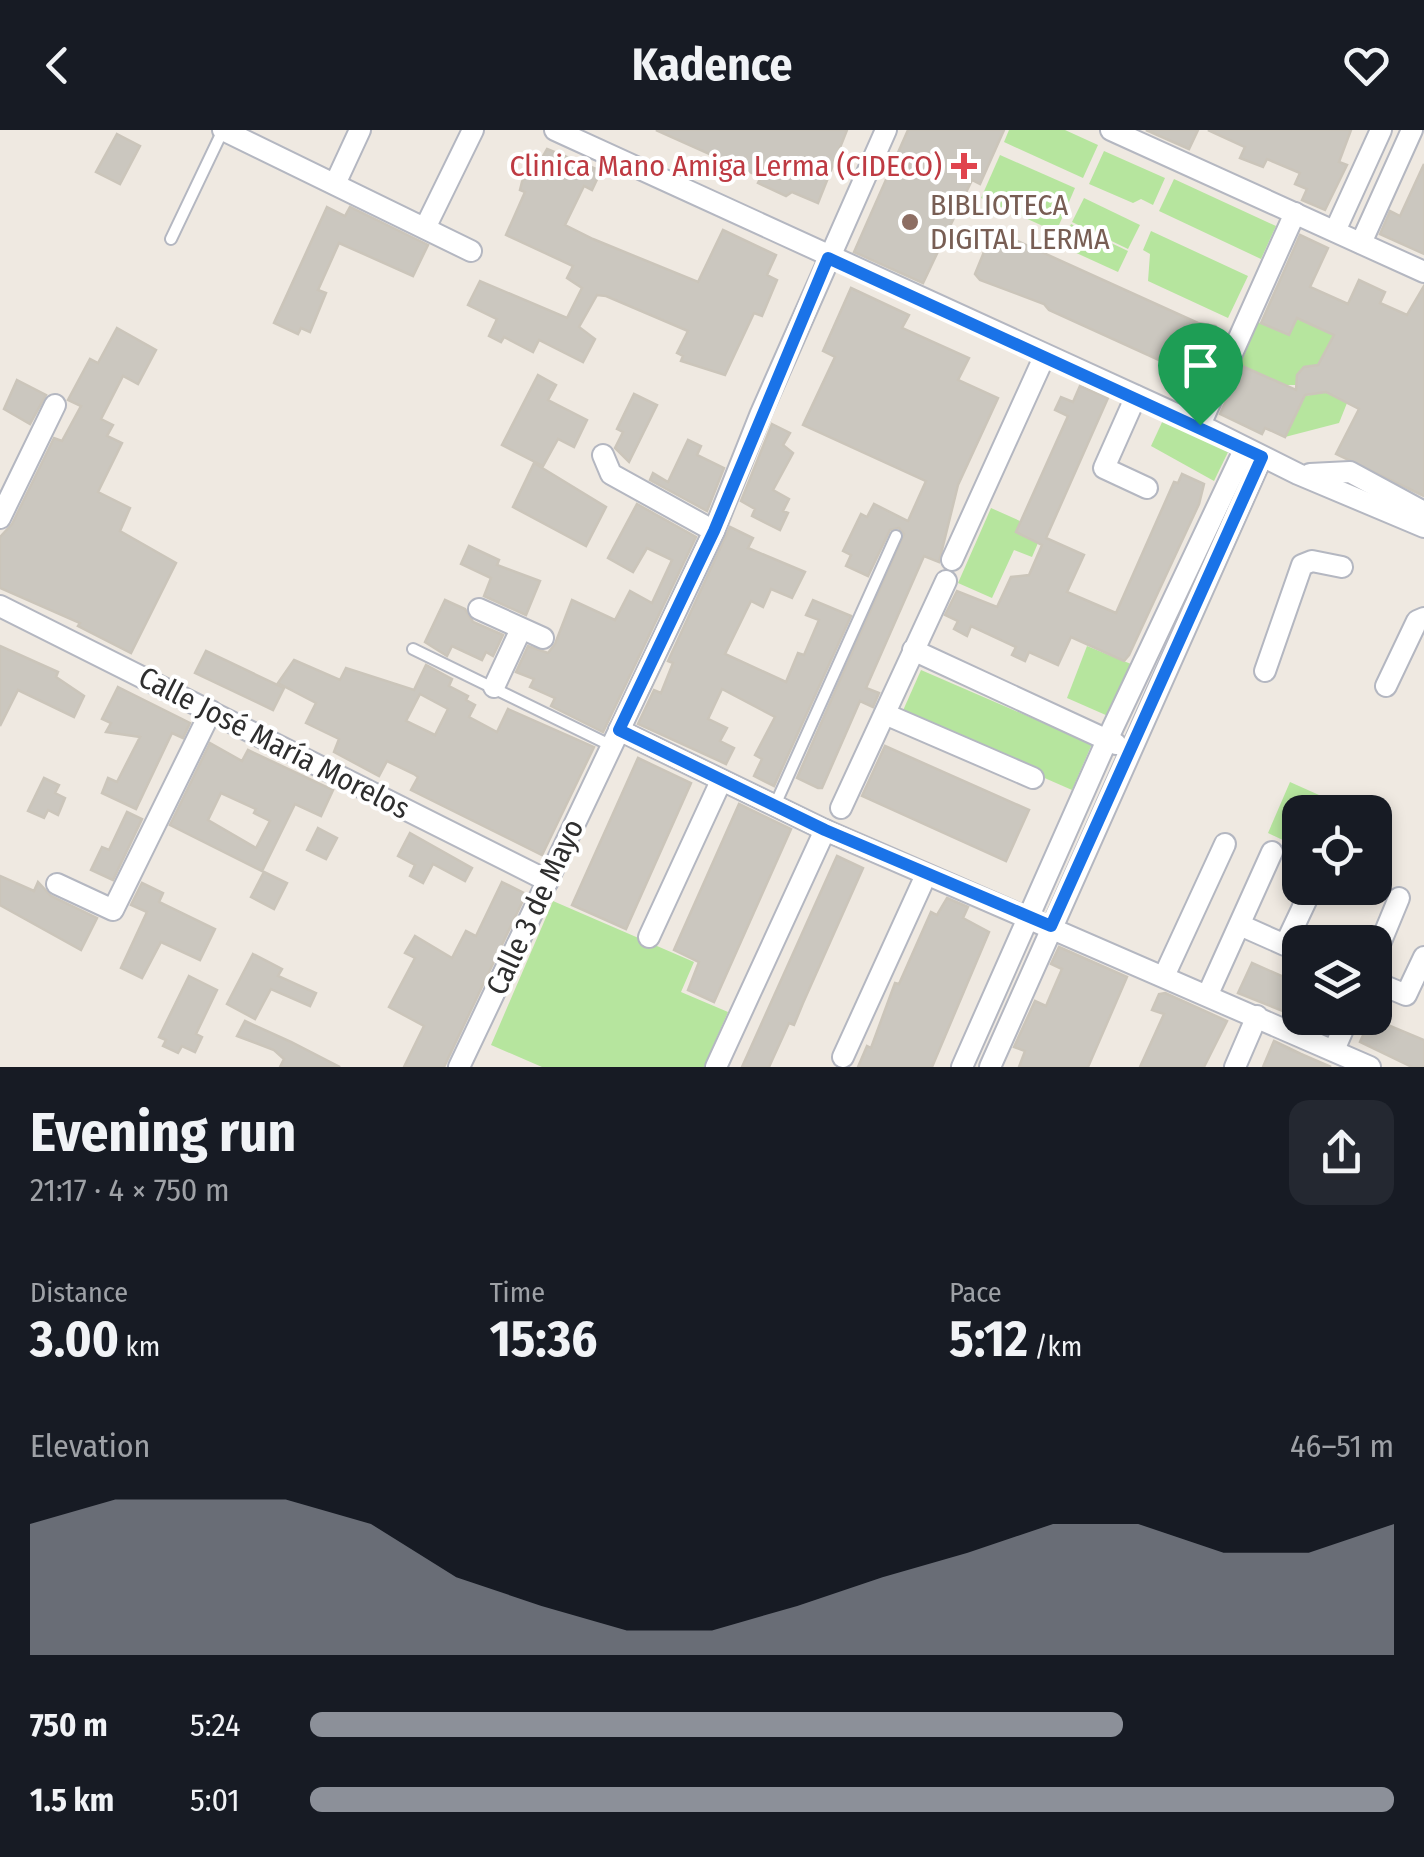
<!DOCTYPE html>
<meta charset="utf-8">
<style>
:root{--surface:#171b24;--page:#242831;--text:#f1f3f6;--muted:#9ea1a6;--accent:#8c9099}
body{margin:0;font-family:"Fira Sans Condensed",sans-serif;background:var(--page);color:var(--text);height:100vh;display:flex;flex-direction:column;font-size:38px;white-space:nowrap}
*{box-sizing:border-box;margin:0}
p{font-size:32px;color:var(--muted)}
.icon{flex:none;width:55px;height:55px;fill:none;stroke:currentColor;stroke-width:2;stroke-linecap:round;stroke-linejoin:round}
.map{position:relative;height:937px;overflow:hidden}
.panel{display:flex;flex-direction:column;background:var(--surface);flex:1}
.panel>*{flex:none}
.fabs{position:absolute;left:1282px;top:665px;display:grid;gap:20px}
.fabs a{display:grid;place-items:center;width:110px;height:110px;border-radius:20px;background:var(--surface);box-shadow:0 5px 15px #0003;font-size:50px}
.pin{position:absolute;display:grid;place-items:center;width:85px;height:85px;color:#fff;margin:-102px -42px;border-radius:50% 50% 50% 0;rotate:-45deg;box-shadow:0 0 10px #0007}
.pin .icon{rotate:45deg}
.round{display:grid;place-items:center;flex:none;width:105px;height:105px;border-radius:20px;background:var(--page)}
.overview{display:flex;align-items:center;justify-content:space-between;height:170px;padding:0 30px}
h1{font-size:55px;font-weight:700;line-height:75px}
.stats{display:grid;grid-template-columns:repeat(3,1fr);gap:15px;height:170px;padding:10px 30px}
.stats div{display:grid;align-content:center}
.stats b{font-size:50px;font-weight:700}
.stats small{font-size:28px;font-weight:400}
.stats p{font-size:28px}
.chart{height:280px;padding:20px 30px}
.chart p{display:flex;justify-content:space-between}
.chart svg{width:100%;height:180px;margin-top:10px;fill:var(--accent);opacity:.7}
ul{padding:0 30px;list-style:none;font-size:32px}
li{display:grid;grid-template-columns:160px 120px 1fr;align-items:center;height:75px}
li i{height:25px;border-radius:12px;background:var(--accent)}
header{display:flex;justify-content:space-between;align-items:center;height:130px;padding:0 30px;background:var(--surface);font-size:45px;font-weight:700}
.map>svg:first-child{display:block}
</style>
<header><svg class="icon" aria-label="back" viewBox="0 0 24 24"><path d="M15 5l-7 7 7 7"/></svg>Kadence<svg class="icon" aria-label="heart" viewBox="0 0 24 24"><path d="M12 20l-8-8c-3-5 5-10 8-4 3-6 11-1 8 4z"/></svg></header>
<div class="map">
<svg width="1424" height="937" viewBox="0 0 1424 937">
<rect width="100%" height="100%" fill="#efe9e1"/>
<g fill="#b6e59e">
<polygon points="1009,0 1065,0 1098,15 1083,48 1004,12"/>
<polygon points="1104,21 1165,48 1153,75 1141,69 1133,73 1089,54"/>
<polygon points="1000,25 1075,58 1056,102 981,68"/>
<polygon points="1174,49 1276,96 1261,129 1159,81"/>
<polygon points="1084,68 1140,95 1128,119 1072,92"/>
<polygon points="1071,94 1128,121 1118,142 1061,116"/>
<polygon points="1151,101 1248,146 1228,188 1148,151 1150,124 1143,120"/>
<polygon points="1297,188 1380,226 1304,237 1296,255 1284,255 1240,235 1258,192 1288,205"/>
<polygon points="1326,262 1347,273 1339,293 1285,307 1305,266"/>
<polygon points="1164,288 1230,318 1214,351 1151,316"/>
<polygon points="991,378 1020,391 1016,402 1038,413 1032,427 1014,420 992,468 958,453"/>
<polygon points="1087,516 1131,534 1108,586 1067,568"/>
<polygon points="921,540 1092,614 1072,660 901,585"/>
<polygon points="1290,652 1357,682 1300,682 1300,718 1268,703"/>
<polygon points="553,771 694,832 681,862 728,882 704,937 542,937 491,915"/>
</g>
<g fill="#cbc7bf" stroke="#cbc5ba" stroke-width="2.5" fill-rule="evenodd">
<polygon points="656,0 847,0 818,73 792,62 786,66 758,53 761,47"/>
<polygon points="908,0 1004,0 980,54 972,50 923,153 854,122"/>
<polygon points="1146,0 1198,0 1189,19"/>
<polygon points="1208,0 1351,0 1339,32 1347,35 1325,80 1302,70 1307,59 1295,54 1300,43 1267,29 1263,37 1240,28 1245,17"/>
<polygon points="117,4 140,16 120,54 96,42"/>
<polygon points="547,19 601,41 592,60 584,56 565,95 593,109 698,152 723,100 776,125 767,145 777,150 762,186 754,183 725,245 681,231 683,226 677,223 688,201 606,166 597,165 579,197 595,209 583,232 539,210 533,222 504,207 501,212 489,206 497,189 468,175 480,151 567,188 582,158 567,148 573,136 506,105 525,62 520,60 522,52 531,32 538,35"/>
<polygon points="1424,34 1424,124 1380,104 1390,81 1400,86"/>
<polygon points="327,77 345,86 350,77 428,115 413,146 339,113 318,160 326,163 310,202 301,198 298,204 274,193"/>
<polygon points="993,100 1198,193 1215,196 1192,245 1049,180 1044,174 980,150 975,144"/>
<polygon points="1300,105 1328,118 1310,157 1348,174 1359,150 1385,162 1380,173 1407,185 1424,156 1424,366 1336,324 1359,279 1326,262 1305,265 1285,307 1265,298 1262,304 1220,284 1242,236 1296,260 1297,245 1304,237 1318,235 1334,205 1297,188 1289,205 1261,193"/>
<polygon points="851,158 909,185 902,198 969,228 958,250 998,268 958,355 939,432 924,426 866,558 879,563 873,577 860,571 822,658 818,658 797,648 904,404 899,398 890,400 868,446 846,436 851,425 843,421 861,384 867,387 874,374 908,391 926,351 803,295 835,227 823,221"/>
<polygon points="117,198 156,220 138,254 123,246 101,289 113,295 107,306 122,313 98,362 130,378 120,401 176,433 131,523 78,496 80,493 0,458 0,407 12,394 54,308 62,311 81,276 68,270 90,229 98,233"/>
<polygon points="538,245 556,255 548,270 587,290 574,317 558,309 543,336 502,315"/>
<polygon points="17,250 46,265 30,294 4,279"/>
<polygon points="1080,256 1108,268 1046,408 1084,425 1067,462 1116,483 1174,352 1178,353 1182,344 1204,354 1199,374 1129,525 1124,531 1071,507 1058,535 1029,522 1025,531 1012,525 1016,517 971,496 967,506 954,499 958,491 945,485 957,461 997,477 1011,447 1029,445 1042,415 1016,402 1068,286 1055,280 1061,267 1073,272"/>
<polygon points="634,264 657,275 629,332 615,318 623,302 617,299"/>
<polygon points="772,294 790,303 783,315 793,323 773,360 789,369 783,381 788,383 780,400 752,386 755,379 741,371"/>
<polygon points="688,310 701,316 697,325 724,338 707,381 650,350 653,343 668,352"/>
<polygon points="534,333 606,377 586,416 513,377"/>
<polygon points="637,374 696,407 603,602 551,576 555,568 530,557 534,549 516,542 528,516 548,523 555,514 572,470 615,490 630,461 652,473 672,430 647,418 633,442 608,428"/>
<polygon points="730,397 753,408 748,418 805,442 792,468 771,459 763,477 751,471 725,524 786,552 798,523 804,525 819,490 806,485 813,470 851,486 774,656 754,646 762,629 755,625 775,587 722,559 708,589 727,598 720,611 734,618 726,634 638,594 654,560 661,563 673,533 668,531"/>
<polygon points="469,416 499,430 497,435 540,451 526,485 484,466 491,448 461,434"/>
<polygon points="445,470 465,479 473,492 503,505 493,526 486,522 482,530 452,516 447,526 425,512"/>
<polygon points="0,516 58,542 56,547 84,566 74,587 18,560 0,596"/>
<polygon points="206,521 284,558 273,580 195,543"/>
<path d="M294 530 340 550 346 538 414 560 426 535 452 549 449 556 468 566 466 570 475 575 469 587 497 602 508 579 594 617 542 725 411 660 418 647 414 644 387 631 379 646 334 622 339 609 306 593 316 573 278 553ZM420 564 448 579 435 605 406 591Z"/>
<polygon points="118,557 190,593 183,608 172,603 136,679 102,663 108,648 117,652 140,607 106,602 111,593 102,589"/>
<path d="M210 613 242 631 248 620 333 660 321 686 295 674 262 741 170 695ZM221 663 256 679 254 683 270 691 256 718 208 690Z"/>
<polygon points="885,616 1029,680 1006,731 862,666"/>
<polygon points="638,628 691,653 626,799 572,775"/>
<polygon points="44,648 59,655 55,663 65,668 58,685 48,680 44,688 28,681"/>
<polygon points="739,674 791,699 714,872 688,860 699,832 674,820"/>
<polygon points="127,682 142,689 113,750 91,740 102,717 109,720"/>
<polygon points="318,698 337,708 326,729 307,720"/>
<polygon points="410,703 472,738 465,751 433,734 423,753 410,746 415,735 398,726"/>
<polygon points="837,726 863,738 803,873 794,895 789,893 769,937 742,937"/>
<polygon points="264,742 287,753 274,779 251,767"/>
<polygon points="0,746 34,761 38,752 51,766 97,788 81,820 0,775"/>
<polygon points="502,752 526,764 444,937 404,937 424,896 389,877 415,828 405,823 415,806 452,828 466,801 476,806"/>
<polygon points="142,753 163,763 159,772 215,799 200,830 161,812 142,848 121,838 147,782 131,775"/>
<polygon points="947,768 968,777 963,788 989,802 932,937 858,937 867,916 871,918 895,853 899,854 931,782 937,785"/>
<polygon points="1059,817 1127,847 1088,937 1019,937 1025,921 1014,917 1035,871 1046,876 1052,862 1062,839 1051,834"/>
<polygon points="253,824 282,839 278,846 316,863 310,876 271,859 255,889 227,874"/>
<polygon points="1252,833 1300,854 1300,888 1238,863"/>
<polygon points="189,846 217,860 196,904 202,907 195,922 182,916 178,923 163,916 166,910 159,907"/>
<polygon points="1165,863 1227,891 1204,937 1140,937 1164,884 1152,880 1159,864"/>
<polygon points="1371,888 1424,910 1424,937 1412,937 1360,912"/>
<polygon points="245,891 291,912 340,937 280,937 284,929 274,920 237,906"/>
<polygon points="1274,911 1301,924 1331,937 1263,937"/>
</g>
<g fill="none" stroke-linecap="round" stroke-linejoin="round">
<g stroke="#b4b7c1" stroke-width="14">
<g id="service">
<polyline points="171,109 223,0"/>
<polyline points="413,519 612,616"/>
<polyline points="775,675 896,406"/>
</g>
</g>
<g stroke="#b4b7c1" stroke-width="24">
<g id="minor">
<polyline points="223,0 471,121"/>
<polyline points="555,0 1200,295 1298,344 1424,397"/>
<polyline points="1111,0 1424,142"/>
<polyline points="335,54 360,0"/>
<polyline points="425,98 473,0"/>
<polyline points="1335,101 1381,0"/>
<polyline points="1361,113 1412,0"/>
<polyline points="1136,266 1104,338 1147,358"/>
<polyline points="1200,295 1295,83"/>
<polyline points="603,325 611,344 714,401"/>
<polyline points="1310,344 1350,342 1424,382"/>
<polyline points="0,388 55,275"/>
<polyline points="952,430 1045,225"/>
<polyline points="0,476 548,751"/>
<polyline points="479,479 543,508"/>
<polyline points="913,520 1116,614"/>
<polyline points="1265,541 1302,435 1312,431 1342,437"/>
<polyline points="1386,556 1417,491 1424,488"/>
<polyline points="494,557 521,499"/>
<polyline points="885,584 1033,648"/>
<polyline points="619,600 825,700 1370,937"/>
<polyline points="841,678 946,451"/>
<polyline points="57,754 113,780 211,581"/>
<polyline points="1240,795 1285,815 1312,758"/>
<polyline points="649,807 721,651"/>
<polyline points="1375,826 1399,768"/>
<polyline points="1165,844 1225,714"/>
<polyline points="1375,852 1406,865 1424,827"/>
<polyline points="1208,864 1272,722"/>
<polyline points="1334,920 1348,888"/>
<polyline points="843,927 926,745"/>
<polyline points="459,937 714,401 761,283 886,0"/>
<polyline points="716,937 825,700"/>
<polyline points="962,937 1107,610 1245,318"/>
<polyline points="990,937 1262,327"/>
<polyline points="1235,937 1257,886"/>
</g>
</g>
<use href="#service" stroke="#fff" stroke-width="10"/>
<use href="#minor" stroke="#fff" stroke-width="20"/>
</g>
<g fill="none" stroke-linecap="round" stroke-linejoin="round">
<g stroke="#fff" stroke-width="20">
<polygon id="route" points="828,128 1262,327 1051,796 825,700 619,600 714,401"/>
</g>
<use href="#route" stroke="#1a73e8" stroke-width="12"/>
</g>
<path fill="#e0444e" stroke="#fff" stroke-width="4" d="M959 21h10v10h10v10h-10v10h-10v-10h-10v-10h10z"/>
<circle fill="#8d6e63" stroke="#fff" stroke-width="4" cx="910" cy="92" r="10"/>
<g text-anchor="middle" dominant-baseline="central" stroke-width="8" stroke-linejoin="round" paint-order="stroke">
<g font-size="30" fill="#be3a42" stroke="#fff" text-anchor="end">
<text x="942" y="36">Clinica Mano Amiga Lerma (CIDECO)</text>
</g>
<g font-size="30" fill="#785e54" stroke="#fff" text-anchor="start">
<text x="930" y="75">BIBLIOTECA<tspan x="930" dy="34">DIGITAL LERMA</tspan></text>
</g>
<g font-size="30" fill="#2e2e2e" stroke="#fff">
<text transform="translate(274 613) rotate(27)">Calle José María Morelos</text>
<text transform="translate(535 777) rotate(-65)">Calle 3 de Mayo</text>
</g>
</g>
</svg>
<div class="fabs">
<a><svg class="icon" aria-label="locate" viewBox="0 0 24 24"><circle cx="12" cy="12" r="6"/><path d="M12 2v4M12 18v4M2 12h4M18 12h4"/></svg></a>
<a><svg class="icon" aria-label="layers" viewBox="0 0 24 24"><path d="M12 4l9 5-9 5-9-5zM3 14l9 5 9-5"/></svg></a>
</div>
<div class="pin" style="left:1200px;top:295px;background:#1e9e55"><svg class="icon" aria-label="arrive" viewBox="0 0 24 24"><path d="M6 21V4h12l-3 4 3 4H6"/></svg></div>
</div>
<section class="panel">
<div class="overview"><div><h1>Evening run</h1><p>21:17 · 4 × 750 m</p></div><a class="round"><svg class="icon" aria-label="share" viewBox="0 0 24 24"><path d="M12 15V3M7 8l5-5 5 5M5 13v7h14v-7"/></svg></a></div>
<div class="stats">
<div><p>Distance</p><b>3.00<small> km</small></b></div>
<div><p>Time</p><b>15:36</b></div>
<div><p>Pace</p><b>5:12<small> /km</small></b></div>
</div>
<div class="chart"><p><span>Elevation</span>46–51 m</p>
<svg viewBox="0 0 160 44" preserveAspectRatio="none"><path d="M0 44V12L10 6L20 6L30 6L40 12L50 25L60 32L70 38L80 38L90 32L100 25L110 19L120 12L130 12L140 19L150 19L160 12V44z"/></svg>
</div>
<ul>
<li><b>750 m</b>5:24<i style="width:75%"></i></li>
<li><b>1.5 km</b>5:01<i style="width:100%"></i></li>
</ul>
</section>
